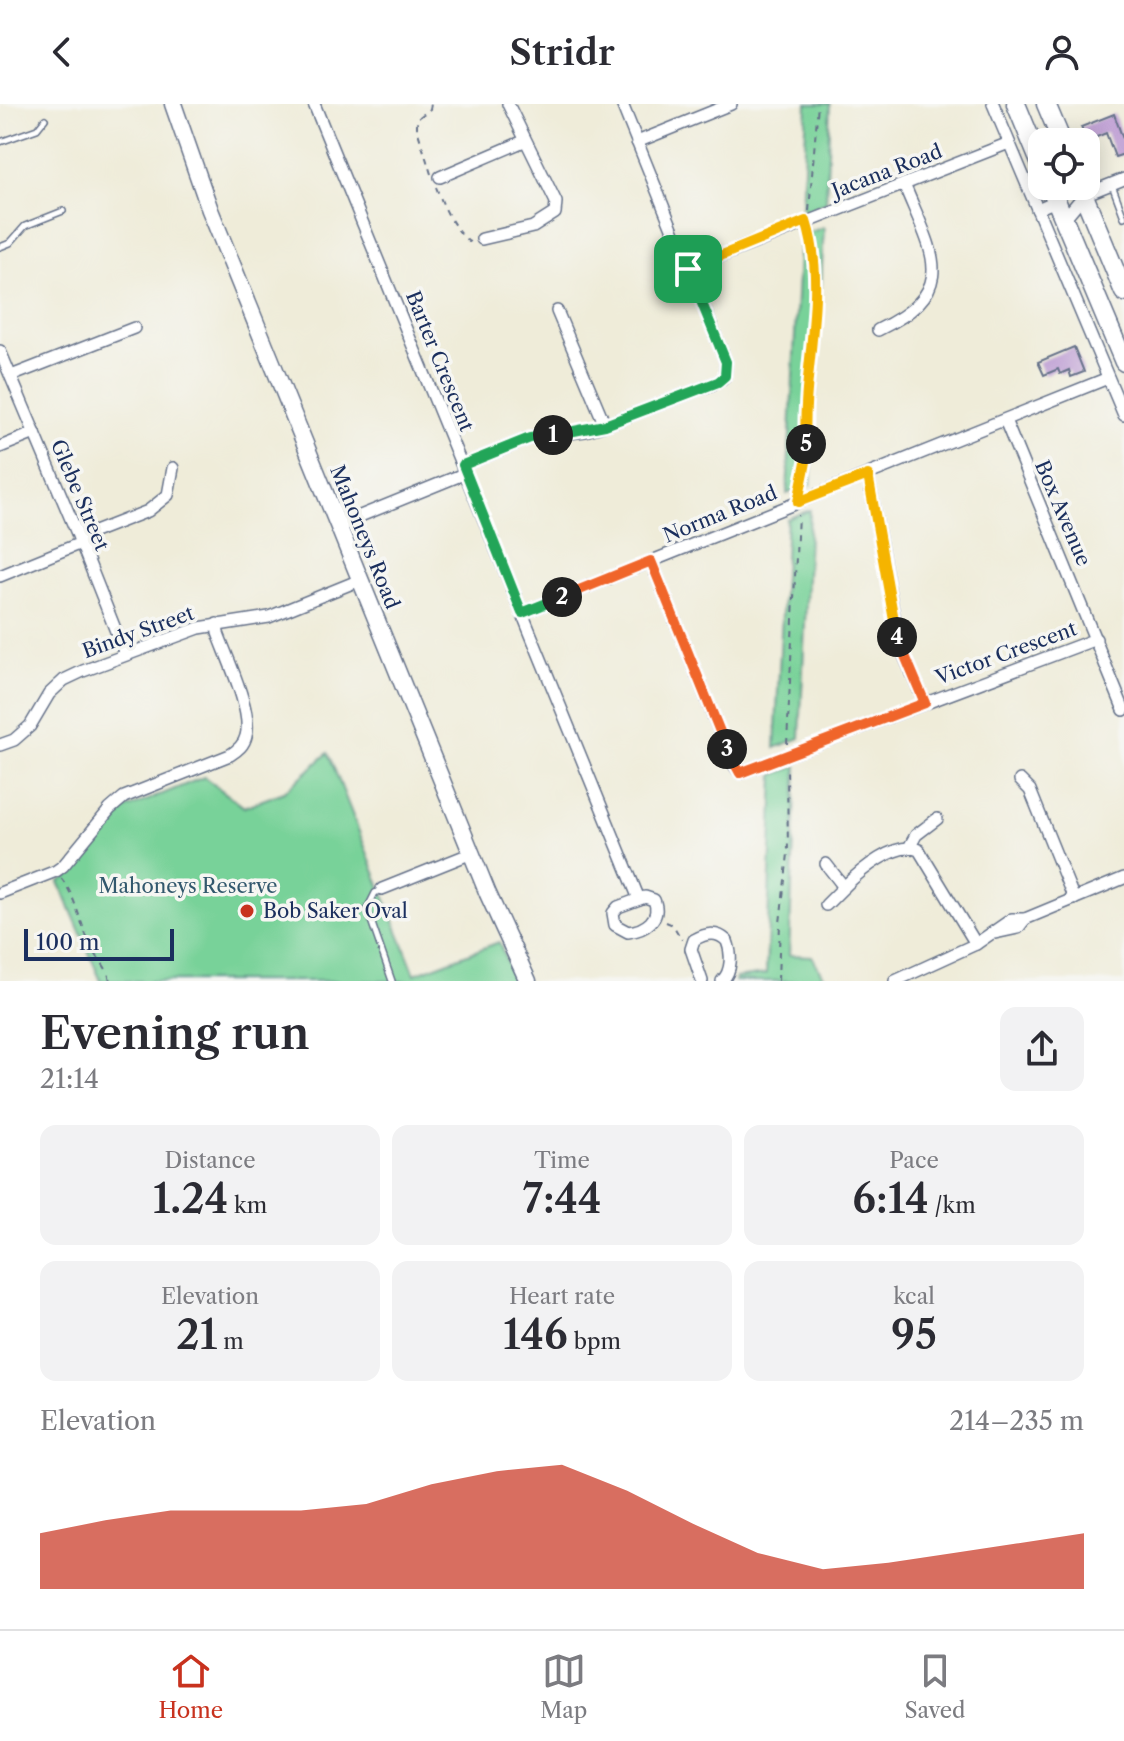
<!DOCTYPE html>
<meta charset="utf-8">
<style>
:root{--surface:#fff;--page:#f2f2f3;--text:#2b2b33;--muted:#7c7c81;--line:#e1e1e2;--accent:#c8321e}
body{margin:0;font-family:"Libre Caslon Text",serif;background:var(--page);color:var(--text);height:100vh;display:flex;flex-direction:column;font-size:30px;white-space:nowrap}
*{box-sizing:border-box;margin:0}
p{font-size:26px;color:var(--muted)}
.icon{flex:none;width:44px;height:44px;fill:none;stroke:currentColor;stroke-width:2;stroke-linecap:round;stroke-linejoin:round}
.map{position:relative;height:877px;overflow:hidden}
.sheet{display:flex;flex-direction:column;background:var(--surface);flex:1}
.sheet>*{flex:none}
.tools{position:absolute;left:1028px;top:24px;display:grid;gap:16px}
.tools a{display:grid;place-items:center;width:72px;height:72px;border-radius:16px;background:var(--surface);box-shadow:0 4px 20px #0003;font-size:40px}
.scale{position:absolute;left:24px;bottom:20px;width:150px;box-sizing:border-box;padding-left:8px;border:4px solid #1b2f5e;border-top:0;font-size:22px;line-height:28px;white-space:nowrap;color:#1b2f5e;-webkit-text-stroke:6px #f6f6f2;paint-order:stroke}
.pin{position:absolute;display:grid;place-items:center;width:68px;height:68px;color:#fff;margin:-34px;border-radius:16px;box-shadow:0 4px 12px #0006}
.km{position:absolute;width:40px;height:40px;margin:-20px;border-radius:50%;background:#222;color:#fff;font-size:22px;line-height:40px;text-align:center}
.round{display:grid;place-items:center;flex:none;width:84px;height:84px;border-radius:16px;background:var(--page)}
.summary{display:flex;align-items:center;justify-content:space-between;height:136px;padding:0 40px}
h1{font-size:44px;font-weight:600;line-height:60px}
.figures{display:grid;grid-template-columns:repeat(3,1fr);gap:12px;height:136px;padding:8px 40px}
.figures div{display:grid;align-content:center;border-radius:16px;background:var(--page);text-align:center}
.figures b{font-size:40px;font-weight:600}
.figures small{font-size:22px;font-weight:400}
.figures p{font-size:22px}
.chart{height:224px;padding:16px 40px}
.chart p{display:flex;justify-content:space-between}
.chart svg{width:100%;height:144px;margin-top:8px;fill:var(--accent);opacity:.7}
header{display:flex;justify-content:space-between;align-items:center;height:104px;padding:0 40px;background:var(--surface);font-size:36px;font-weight:600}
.tabs{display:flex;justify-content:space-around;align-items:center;height:112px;border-top:2px solid var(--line);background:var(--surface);font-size:22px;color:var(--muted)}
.tabs a{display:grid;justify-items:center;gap:4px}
.tabs .on{color:var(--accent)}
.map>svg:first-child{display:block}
</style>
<header><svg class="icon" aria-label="back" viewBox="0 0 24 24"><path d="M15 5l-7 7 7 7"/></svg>Stridr<svg class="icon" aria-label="person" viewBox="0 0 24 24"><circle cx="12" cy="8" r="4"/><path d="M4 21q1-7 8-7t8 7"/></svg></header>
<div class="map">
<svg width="1124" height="877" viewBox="0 0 1124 877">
<rect width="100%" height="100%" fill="#f6f6f2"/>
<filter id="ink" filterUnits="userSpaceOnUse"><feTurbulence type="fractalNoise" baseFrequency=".0125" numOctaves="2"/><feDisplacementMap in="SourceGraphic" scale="16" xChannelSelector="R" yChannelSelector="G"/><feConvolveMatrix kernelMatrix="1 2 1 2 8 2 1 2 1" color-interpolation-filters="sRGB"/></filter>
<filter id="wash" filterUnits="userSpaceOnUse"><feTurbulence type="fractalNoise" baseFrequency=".006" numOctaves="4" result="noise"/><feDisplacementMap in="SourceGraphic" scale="32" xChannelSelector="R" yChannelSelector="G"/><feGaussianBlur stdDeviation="1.8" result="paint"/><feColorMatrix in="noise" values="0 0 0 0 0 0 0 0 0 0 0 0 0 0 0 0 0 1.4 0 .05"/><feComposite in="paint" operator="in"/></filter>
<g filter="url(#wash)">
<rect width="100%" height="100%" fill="#efecd9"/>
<g fill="#78d299" stroke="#4a807c" stroke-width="2">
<polygon points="807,0 830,0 826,98 802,108"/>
<polygon points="824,123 811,380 787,390 800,132"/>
<polygon points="810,406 800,634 775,644 787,415"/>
<polygon points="328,649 415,870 499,838 514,877 101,877 59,778 69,772 126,705 204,673 244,703 284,688"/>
<polygon points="797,662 789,851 812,852 826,877 735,877 736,874 766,870 774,671"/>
</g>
<g id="blocks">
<g fill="#b894d0">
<polygon points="1114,10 1124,38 1124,50 1115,53 1106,29 1087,37 1081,23"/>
<polygon points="1074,243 1084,268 1071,273 1069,266 1060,270 1058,265 1044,271 1038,258"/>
</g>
</g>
</g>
<g filter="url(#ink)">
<use href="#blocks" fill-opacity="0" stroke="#657189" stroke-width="2"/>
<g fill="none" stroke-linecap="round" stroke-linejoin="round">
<g stroke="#657189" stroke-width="8">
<g id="service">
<polyline points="0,38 37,25 45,15"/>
<polyline points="1112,81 1124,113"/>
<polyline points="0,143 10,139 25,122 63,107"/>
<polyline points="382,785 375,789 367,805 392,877"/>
</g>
</g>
<g stroke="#657189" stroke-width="14">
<g id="minor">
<polyline points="314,0 639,795"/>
<polyline points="993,0 1124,311"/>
<polyline points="637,38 731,0"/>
<polyline points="440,73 524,37"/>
<polyline points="1037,105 1056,97 1067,82"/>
<polyline points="1064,115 1084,91 1124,75"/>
<polyline points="482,135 533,123 555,109 556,98 508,0"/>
<polyline points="688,165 1009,39"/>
<polyline points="557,207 605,321"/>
<path d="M878 226C962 186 932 149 904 80"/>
<polyline points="0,247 79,434 125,550"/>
<polyline points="11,272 134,224"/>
<polyline points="1005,316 1124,606"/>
<polyline points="0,343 35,329"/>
<polyline points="463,361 530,334 585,327 605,321 718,278 725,272 726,258 622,0"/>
<polyline points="868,371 899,540 925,599"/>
<polyline points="338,421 466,369"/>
<polyline points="79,434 148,407 168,391 173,364"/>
<polyline points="651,457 732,658 740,669 1096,535"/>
<polyline points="0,472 81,439"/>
<polyline points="522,509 1108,274"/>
<polyline points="0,641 14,636 30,622 49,590 64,576 83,567 199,524 269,513 360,476"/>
<polyline points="1020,676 1030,686 1074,795"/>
<polyline points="910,742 916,731 937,715"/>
<polyline points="826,760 844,783 826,801"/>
<path d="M844 783C860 767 896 736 919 746L976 840"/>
<polyline points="382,785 472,749"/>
<path d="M0 789 56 767 63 762 110 705 124 693 230 651C238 646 244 641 246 632 253 608 227 554 218 529L217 520"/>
<path d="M645 793 654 796C662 815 645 826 628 828L615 821 613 809 618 803Z"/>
<polyline points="995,829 1018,824 1025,815"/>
<path d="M702 877 691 845 694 836C706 829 717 827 727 837 732 850 732 867 722 877"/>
<polyline points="895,877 976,840 1012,815 1025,815 1124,774"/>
</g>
</g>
<g stroke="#657189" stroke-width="19">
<polyline id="secondary" points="173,0 210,106 488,790 528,877"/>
</g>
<g stroke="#657189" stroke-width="21">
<g id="trunk">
<polyline points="1016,0 1042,63"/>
<polyline points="1046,0 1062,38"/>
<polyline points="1050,82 1124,258"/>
<polyline points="1080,82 1124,188"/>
</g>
</g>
<g stroke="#657189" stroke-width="2" stroke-dasharray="6 6" stroke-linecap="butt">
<polyline points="431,70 417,25 417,15 430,5 431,0"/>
<path d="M436 83C444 104 452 122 469 138L473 137"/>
<polyline points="809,107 818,0"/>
<polyline points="801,385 807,353 805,330 815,175 810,128"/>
<polyline points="787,640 798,411"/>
<path d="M61 774C77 794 80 822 92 844 98 856 108 863 110 877"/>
<polyline points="666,818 673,821 682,836"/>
<polyline points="778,877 780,819 788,750 787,663"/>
</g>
<use href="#service" stroke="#fff" stroke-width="5"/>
<use href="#minor" stroke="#fff" stroke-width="11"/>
<use href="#secondary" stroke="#fff" stroke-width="16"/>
<use href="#trunk" stroke="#fff" stroke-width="18"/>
</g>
</g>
<g fill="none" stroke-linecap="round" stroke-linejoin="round" filter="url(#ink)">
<g stroke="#fff" stroke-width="16">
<polyline id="split-1" points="553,331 605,321 718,278 725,272 726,258 688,165"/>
</g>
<g stroke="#fff" stroke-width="16">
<polyline id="split-2" points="553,331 530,334 463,361 522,509 562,493"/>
</g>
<g stroke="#fff" stroke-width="16">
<polyline id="split-3" points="562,493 651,457 727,645"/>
</g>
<g stroke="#fff" stroke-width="16">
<polyline id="split-4" points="727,645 740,669 925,599 897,533"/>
</g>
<g stroke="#fff" stroke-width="16">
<polyline id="split-5" points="806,340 807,353 798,398 868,371 897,533"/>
</g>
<g stroke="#fff" stroke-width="16">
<path id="split-6" d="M688 165 806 117C829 188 801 267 806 340"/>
</g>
<use href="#split-1" stroke="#22a559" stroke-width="10"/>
<use href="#split-2" stroke="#22a559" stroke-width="10"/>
<use href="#split-3" stroke="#f0652b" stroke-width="10"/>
<use href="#split-4" stroke="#f0652b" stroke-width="10"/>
<use href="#split-5" stroke="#f5b400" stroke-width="10"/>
<use href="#split-6" stroke="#f5b400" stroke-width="10"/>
</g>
<circle fill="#c8321e" stroke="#f6f6f2" stroke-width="3" cx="247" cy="807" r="8"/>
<g text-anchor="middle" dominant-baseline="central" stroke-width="7" stroke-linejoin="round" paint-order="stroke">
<g font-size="20" fill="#1b2f5e" stroke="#f6f6f2">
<text transform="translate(887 67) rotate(-21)">Jacana Road</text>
<text transform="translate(440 257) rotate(68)">Barter Crescent</text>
<text transform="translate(80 391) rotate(67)">Glebe Street</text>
<text transform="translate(1063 409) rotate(67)">Box Avenue</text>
<text transform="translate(720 410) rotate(-22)">Norma Road</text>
<text transform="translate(365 433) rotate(68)">Mahoneys Road</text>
<text transform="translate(138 528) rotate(-20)">Bindy Street</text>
<text transform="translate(1006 549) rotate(-20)">Victor Crescent</text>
</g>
<g font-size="20" fill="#32586d" stroke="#f6f6f2">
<text x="188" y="782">Mahoneys Reserve</text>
</g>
<g font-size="20" fill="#1b2f5e" stroke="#f6f6f2" text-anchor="start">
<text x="263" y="807">Bob Saker Oval</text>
</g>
</g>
</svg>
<div class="tools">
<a><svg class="icon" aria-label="locate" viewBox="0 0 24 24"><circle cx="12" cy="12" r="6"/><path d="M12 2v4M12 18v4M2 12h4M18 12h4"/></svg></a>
</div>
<div class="scale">100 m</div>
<div class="pin" style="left:688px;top:165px;background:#1e9e55"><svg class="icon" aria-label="arrive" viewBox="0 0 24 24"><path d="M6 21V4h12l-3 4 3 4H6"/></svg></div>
<b class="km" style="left:553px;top:331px">1</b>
<b class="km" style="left:562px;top:493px">2</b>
<b class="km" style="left:727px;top:645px">3</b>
<b class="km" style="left:897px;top:533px">4</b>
<b class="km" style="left:806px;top:340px">5</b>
</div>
<section class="sheet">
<div class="summary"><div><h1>Evening run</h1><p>21:14</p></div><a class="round"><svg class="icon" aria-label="share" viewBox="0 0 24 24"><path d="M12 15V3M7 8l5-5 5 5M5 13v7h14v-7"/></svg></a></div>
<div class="figures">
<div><p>Distance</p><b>1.24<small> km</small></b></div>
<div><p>Time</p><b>7:44</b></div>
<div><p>Pace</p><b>6:14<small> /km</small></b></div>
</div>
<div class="figures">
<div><p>Elevation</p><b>21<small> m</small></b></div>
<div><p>Heart rate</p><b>146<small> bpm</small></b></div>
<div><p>kcal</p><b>95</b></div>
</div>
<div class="chart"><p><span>Elevation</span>214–235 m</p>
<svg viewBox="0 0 160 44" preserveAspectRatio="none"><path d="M0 44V27L10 23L20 20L30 20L40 20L50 18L60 12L70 8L80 6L90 14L100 24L110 33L120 38L130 36L140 33L150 30L160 27V44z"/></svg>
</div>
</section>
<nav class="tabs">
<a class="on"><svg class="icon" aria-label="home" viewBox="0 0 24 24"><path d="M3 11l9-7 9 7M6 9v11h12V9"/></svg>Home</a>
<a><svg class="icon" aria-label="map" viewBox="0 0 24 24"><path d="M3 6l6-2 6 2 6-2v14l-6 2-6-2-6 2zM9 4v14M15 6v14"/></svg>Map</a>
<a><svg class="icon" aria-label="saved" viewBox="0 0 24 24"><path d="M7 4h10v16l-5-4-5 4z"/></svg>Saved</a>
</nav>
